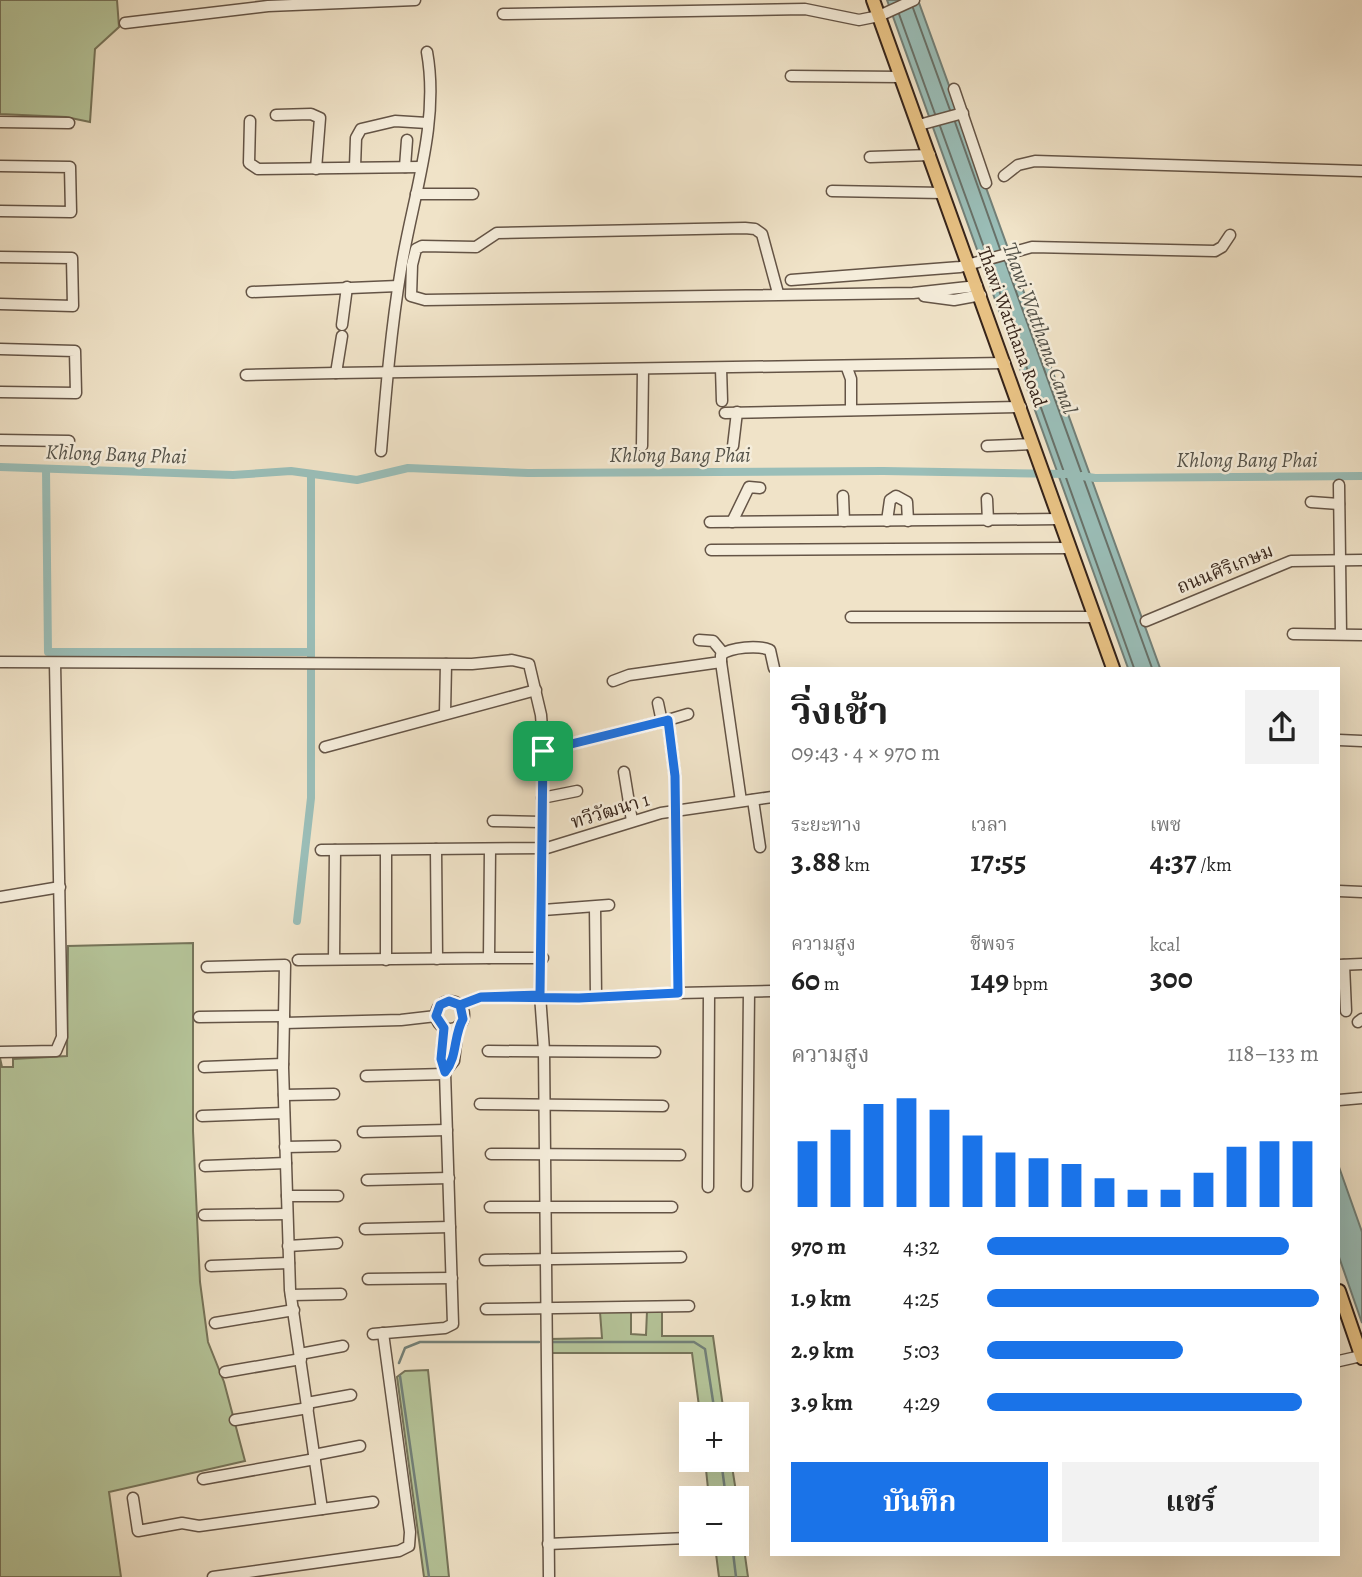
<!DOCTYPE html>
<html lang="th">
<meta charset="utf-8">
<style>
:root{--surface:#fff;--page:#f2f2f2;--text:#222;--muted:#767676;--accent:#1a73e8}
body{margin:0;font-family:Alegreya,"Noto Serif Thai",serif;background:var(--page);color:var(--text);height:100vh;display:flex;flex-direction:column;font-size:26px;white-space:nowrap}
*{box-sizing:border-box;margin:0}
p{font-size:23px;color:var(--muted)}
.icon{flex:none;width:38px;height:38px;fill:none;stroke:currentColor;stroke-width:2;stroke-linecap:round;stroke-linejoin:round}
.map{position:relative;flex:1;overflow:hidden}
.drawer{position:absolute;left:770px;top:667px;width:570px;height:889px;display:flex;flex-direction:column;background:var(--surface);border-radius:0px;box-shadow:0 7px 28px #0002}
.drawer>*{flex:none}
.buttons{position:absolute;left:679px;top:1402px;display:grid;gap:14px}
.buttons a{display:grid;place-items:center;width:70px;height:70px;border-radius:0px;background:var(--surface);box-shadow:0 7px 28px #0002;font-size:35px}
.pin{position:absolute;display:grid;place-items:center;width:60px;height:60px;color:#fff;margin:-30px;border-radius:14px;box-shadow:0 4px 10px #0006}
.round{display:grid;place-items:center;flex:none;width:74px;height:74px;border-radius:0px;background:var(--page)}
.summary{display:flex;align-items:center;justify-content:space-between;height:119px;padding:0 21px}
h1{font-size:38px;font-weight:700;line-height:52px}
.figures{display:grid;grid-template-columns:repeat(3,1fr);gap:10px;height:119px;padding:7px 21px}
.figures div{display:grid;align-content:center}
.figures b{font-size:30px;font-weight:700}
.figures small{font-size:19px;font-weight:400}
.figures p{font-size:19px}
.chart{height:196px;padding:14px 21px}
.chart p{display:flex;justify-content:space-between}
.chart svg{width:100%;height:126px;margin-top:7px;stroke:var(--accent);stroke-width:6}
.primary-button{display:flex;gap:14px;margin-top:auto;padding:14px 21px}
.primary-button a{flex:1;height:80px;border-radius:0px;background:var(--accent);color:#fff;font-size:28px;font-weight:700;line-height:80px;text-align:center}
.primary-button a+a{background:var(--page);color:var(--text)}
ul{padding:0 21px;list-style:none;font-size:23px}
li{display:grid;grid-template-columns:112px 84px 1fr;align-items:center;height:52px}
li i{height:18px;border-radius:9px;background:var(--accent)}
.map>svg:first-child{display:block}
</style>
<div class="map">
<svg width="1362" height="1577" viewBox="0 0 1362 1577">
<rect width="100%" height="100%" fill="#f0e3c8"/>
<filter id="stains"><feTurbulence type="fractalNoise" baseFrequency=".00286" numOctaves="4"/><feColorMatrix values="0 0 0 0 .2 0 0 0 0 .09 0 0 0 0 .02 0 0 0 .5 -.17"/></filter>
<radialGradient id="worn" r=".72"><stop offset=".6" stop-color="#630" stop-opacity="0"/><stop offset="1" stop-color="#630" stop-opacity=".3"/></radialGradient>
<g fill="#b5c499" stroke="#76745a" stroke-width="2">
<polygon points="0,0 117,0 119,27 95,49 90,122 66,117 0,114"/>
<polygon points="193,943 193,1131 200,1282 208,1342 224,1382 245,1461 109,1492 121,1577 0,1577 0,1058 2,1067 13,1067 13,1059 67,1056 68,946"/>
<polygon points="662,1310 662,1336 713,1336 724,1414 700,1414 692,1353 550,1353 549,1339 602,1338 600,1312 631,1311 631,1334 646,1335 647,1311"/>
<polygon points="428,1370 449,1577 424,1577 397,1377 405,1371"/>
<polygon points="705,1460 731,1460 737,1498 709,1498"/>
<polygon points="737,1499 748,1577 719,1577 715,1546 709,1544 737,1544"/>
</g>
<g fill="#9abeb8" stroke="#728079" stroke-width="2">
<polygon points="887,0 918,0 1160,668 1128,668"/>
<polygon points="1339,1167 1362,1232 1362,1323 1339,1257"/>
</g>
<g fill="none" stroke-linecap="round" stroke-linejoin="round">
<g stroke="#687169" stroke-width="2">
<polyline points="913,8 950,110"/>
<polyline points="899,14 935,114"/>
<polyline points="955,122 1000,249"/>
<polyline points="940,126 986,253"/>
<polyline points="1005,261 1152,668"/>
<polyline points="990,265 1134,668"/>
</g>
<g stroke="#728079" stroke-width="2.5">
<polyline points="552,1342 694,1342 705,1349 715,1414"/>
<polyline points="399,1363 405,1348 420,1342 539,1342"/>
<polyline points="400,1376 429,1577"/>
<polyline points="721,1460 726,1498"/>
<polyline points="732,1544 736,1577"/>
</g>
<g stroke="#9abeb8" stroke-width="8">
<polyline points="0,467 233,475 291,471 357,480 408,468 528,473 883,471 1066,474"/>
<polyline points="46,469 48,652 311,652"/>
<polyline points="1082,476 1095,478 1362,476"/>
<polyline points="297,921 311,798 311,474"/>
</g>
<g stroke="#645446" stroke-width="13">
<g id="minor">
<polyline points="503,14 805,9 859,20 879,16 914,0"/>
<polyline points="125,23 268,6 415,0"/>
<polyline points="791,76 900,77"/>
<polyline points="954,89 986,183"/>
<polyline points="276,115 311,114 320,118 316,169"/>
<polyline points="250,121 249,163 258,169 421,167"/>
<polyline points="0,122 69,123"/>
<polyline points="919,125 963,113"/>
<polyline points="870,157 930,155"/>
<polyline points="0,166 70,167 71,212 0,211"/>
<polyline points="355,167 356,138 361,129 395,121 427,123"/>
<polyline points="405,167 407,140"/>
<polyline points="1004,176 1018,165 1035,161 1362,171"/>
<polyline points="832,191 943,193"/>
<polyline points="416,194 473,194"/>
<polyline points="0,257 72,258 73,306 0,304"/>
<polyline points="791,280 960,267 1032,247 1215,251 1222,247 1230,235"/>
<polyline points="252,292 398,286"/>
<polyline points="778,293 762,234 755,229 745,228 497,233 476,247 422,246 416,249 412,265 411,296 425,300 913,293 977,286"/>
<polyline points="924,296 954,300 981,295"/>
<polyline points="342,325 347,287"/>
<polyline points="342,336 336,373 1005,363"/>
<polyline points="0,349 75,351 76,393 0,392"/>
<polyline points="721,368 722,401"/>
<polyline points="847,368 851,379 851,410"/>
<polyline points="246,375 336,373"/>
<polyline points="725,413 1021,407"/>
<polyline points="0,440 69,441"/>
<polyline points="642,446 643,370"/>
<polyline points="733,446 737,412"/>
<polyline points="987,446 1033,444"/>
<path d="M381 451C386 390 391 329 401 269 412 199 440 124 427 52"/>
<polyline points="1339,485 1341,634"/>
<polyline points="843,496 844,521"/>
<polyline points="987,499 988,521"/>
<polyline points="1311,502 1339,504"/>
<polyline points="887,521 890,500 896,496 907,502 908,521"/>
<polyline points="710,522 1060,519"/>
<polyline points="732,522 749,487 760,488"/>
<polyline points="711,550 1070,548"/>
<polyline points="851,617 1095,617"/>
<polyline points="1146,621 1291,561 1362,560"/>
<polyline points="1293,634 1362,635"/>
<polyline points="699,640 713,641 723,653"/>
<polyline points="0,662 472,664 512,660 529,664 541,715 543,742 540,995 544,1050 549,1577"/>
<polyline points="721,662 741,801"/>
<path d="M613 681 629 675 721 662V655C731 647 758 645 770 650L774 668"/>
<polyline points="658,703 662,722"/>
<polyline points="445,713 446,664"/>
<polyline points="668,720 688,714"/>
<polyline points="1339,740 1362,741"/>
<polyline points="325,747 536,690"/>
<polyline points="543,751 668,720 675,776 678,993 772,991"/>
<polyline points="624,772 632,821"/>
<polyline points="542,798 577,791"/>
<polyline points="753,800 760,847"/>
<polyline points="493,821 541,822"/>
<polyline points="436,849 437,959"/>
<polyline points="321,850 547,848 661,813 772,797"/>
<polyline points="1339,891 1362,892"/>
<polyline points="0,897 60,887"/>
<polyline points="595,907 596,996"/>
<polyline points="543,910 609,905"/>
<polyline points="489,958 543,958"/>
<polyline points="334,959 335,850"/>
<polyline points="298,960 489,958 490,849"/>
<polyline points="386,960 386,851"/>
<polyline points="1339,965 1362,964"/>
<polyline points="1344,965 1346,1011"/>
<polyline points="207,967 285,965 283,1068 290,1290 322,1509"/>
<circle cx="450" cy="1015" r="14"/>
<polyline points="460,1005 481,997 579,998 678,993"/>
<polyline points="199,1017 284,1016"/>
<polyline points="1358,1022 1362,1019"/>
<polyline points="284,1023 401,1020 436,1016"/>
<polyline points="444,1028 441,1059 445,1072 454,1061 458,1026"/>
<polyline points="488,1051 655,1052"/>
<polyline points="0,1052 56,1051 62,1037 55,663"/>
<polyline points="204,1067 283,1064"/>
<polyline points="366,1076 445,1074"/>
<polyline points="284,1095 334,1094"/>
<polyline points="1339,1100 1362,1098"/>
<polyline points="480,1104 663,1106"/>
<polyline points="202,1116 284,1113"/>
<polyline points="363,1132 447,1130"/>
<polyline points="285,1147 335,1146"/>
<polyline points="491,1154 680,1155"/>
<polyline points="205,1166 286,1163"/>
<polyline points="367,1180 449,1178"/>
<polyline points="747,1186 749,992"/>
<polyline points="708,1187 709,993"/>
<polyline points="287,1196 338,1196"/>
<polyline points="490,1207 672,1207"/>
<polyline points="204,1215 287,1214"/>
<polyline points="365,1229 450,1227"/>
<polyline points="288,1246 337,1243"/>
<polyline points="485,1260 681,1257"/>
<polyline points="211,1266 289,1263"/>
<polyline points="368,1279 452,1278"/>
<polyline points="291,1295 341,1294"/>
<polyline points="486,1309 689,1306"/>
<polyline points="215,1323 294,1310"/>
<polyline points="373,1334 445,1328 453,1324 445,1072"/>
<polyline points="300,1354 343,1346"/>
<polyline points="1339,1361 1361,1356"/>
<polyline points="225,1372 301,1359"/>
<polyline points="307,1403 351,1395"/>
<polyline points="235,1420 308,1408"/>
<polyline points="314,1455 360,1446"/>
<polyline points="203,1479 315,1459"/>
<polyline points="133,1498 138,1531 182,1523 199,1526 373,1502"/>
<polyline points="548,1544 687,1538"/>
<polyline points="213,1577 399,1551 409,1546 410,1532 383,1333"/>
</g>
</g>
<g stroke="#36241a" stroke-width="16">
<g id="major">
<polyline points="873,0 1113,668"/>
<polyline points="1339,1291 1362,1358"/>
</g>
</g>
<use href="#minor" stroke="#f5eddb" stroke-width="10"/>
<use href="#major" stroke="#e8c284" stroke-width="12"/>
</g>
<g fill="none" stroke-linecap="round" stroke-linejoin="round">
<g stroke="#fff" stroke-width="14">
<path id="route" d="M543 751 540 995 481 997 460 1005 449 1001 440 1005 436 1016 444 1028 441 1059 445 1072C458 1056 453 1036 463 1019L460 1005 481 997 579 998 678 993 675 776 668 720 543 751"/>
</g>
<use href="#route" stroke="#1a73e8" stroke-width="9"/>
</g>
<g text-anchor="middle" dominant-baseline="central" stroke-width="5" stroke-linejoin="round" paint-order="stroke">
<g font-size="19" fill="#36241a" stroke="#f5eddb">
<text transform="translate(1012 327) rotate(70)">Thawi Watthana Road</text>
<text transform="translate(1225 569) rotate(-22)">ถนนศิริเกษม</text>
<text transform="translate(610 811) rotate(-17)">ทวีวัฒนา 1</text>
</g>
<g font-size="21" font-style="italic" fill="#545249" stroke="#f5eddb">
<text transform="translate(1040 328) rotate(70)">Thawi Watthana Canal</text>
<text transform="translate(116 454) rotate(2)">Khlong Bang Phai</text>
<text x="680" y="455">Khlong Bang Phai</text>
<text x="1247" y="460">Khlong Bang Phai</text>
</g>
</g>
<rect width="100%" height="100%" filter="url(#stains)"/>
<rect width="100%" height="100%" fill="url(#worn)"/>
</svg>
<div class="buttons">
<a>+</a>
<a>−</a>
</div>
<div class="pin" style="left:543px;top:751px;background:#1e9e55"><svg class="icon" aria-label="arrive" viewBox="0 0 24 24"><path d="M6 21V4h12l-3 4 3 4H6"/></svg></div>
<section class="drawer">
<div class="summary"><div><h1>วิ่งเช้า</h1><p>09:43 · 4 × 970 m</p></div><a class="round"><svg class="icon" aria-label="share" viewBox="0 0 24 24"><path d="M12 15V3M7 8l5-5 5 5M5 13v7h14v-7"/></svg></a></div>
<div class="figures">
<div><p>ระยะทาง</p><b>3.88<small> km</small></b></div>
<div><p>เวลา</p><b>17:55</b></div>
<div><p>เพซ</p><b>4:37<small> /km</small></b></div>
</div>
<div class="figures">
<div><p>ความสูง</p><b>60<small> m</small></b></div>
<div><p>ชีพจร</p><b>149<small> bpm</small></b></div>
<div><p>kcal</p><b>300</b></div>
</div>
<div class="chart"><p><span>ความสูง</span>118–133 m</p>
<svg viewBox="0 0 160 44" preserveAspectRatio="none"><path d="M5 44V21M15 44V17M25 44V8M35 44V6M45 44V10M55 44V19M65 44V25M75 44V27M85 44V29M95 44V34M105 44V38M115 44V38M125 44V32M135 44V23M145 44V21M155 44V21"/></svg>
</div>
<ul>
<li><b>970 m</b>4:32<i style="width:91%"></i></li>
<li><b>1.9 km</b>4:25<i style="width:100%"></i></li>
<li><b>2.9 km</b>5:03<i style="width:59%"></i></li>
<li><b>3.9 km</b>4:29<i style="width:95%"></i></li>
</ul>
<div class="primary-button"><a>บันทึก</a><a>แชร์</a></div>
</section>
</div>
